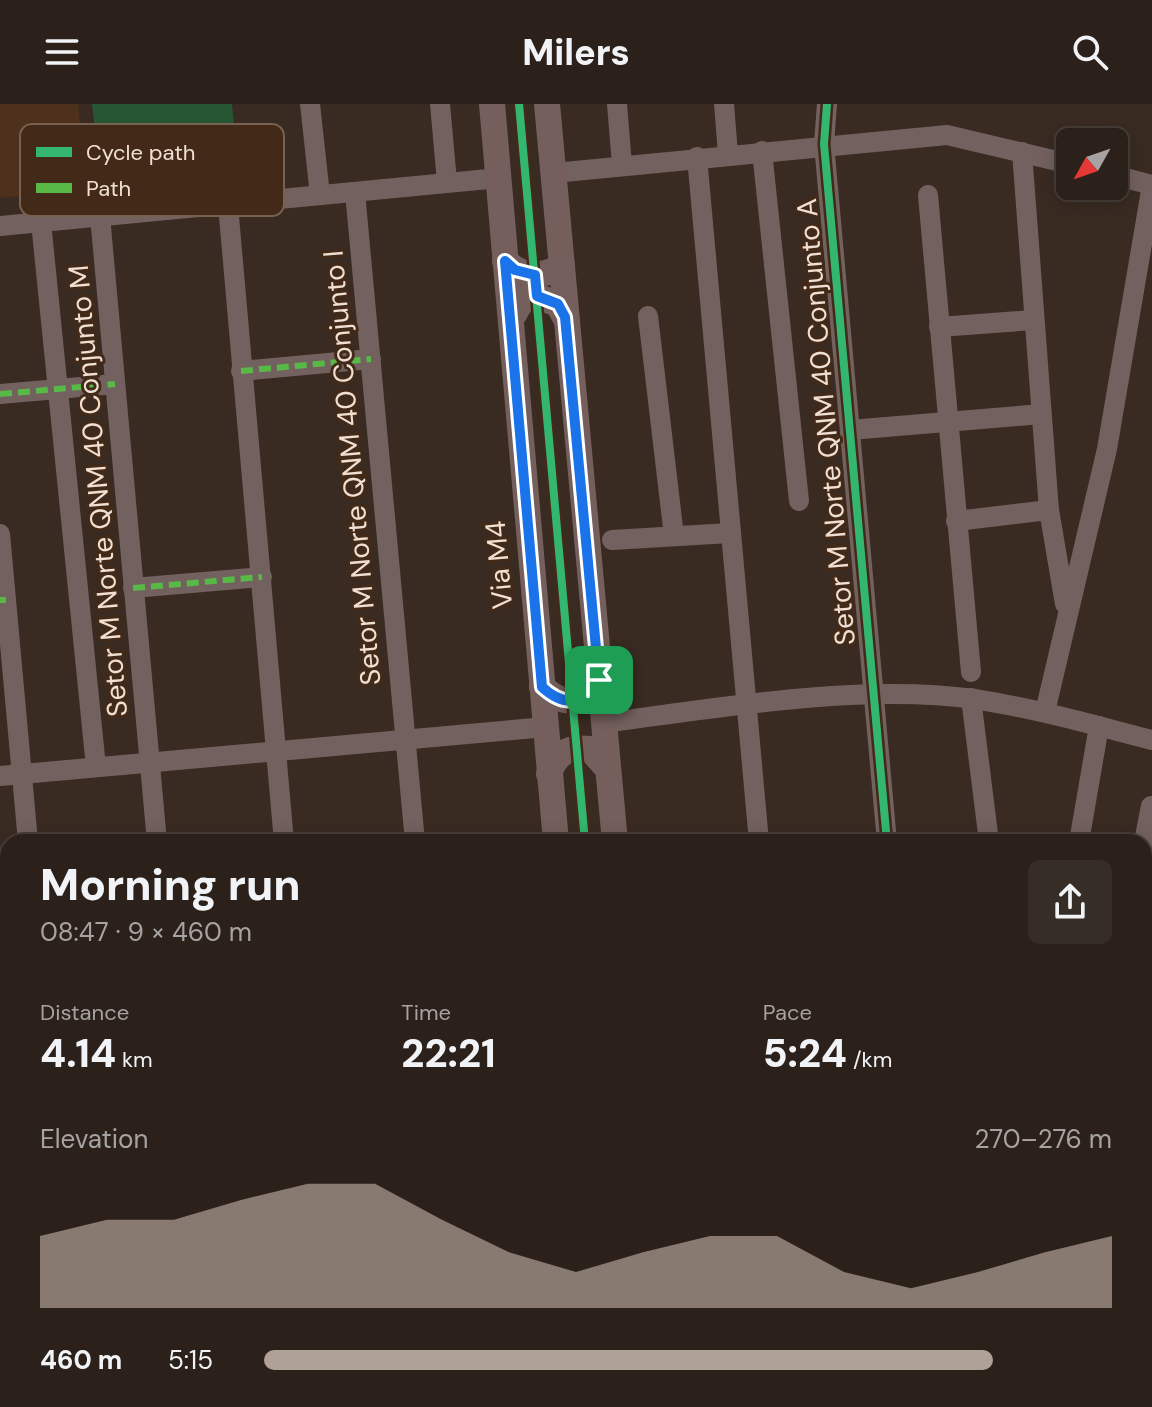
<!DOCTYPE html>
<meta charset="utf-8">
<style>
:root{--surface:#2b201a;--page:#372d27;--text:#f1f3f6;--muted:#a6a3a2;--line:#473e39;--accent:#b0a196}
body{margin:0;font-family:"DM Sans",sans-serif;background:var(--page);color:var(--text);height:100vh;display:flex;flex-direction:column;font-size:30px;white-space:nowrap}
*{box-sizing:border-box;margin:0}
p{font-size:26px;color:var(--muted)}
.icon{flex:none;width:44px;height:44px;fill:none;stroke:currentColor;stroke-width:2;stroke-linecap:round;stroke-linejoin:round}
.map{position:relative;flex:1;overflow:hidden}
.panel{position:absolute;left:0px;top:730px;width:1152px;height:574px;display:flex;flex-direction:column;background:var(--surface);border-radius:24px 24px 0 0;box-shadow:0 4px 20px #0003,0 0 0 2px var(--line)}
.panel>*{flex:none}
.needle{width:52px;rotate:230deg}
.tools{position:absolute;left:1056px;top:24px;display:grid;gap:16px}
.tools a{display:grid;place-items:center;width:72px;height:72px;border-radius:12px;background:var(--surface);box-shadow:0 4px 20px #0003,0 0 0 2px var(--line);font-size:40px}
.pin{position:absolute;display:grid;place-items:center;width:68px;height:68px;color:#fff;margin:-34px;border-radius:16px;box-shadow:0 4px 12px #0006}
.round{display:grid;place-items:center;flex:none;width:84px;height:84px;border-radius:12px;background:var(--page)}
.overview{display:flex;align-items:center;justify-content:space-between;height:136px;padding:0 40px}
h1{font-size:44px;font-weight:800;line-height:60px}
.figures{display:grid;grid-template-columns:repeat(3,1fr);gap:12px;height:136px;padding:8px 40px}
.figures div{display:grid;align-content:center}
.figures b{font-size:40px;font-weight:800}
.figures small{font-size:22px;font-weight:400}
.figures p{font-size:22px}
.chart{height:224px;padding:16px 40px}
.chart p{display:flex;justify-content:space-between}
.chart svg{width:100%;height:144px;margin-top:8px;fill:var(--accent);opacity:.7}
ul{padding:0 40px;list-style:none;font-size:26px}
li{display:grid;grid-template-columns:128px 96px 1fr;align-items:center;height:60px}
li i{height:20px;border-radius:10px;background:var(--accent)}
header{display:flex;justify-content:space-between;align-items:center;height:104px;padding:0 40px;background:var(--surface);font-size:36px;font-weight:800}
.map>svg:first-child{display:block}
</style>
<header><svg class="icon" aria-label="menu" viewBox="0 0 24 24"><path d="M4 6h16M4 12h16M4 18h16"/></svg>Milers<svg class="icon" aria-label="search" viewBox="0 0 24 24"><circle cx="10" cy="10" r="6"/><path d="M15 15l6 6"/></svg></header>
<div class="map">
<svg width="1152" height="1303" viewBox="0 0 1152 1303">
<rect width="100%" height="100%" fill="#392b22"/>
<g fill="#4e311c">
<polygon points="0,0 78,0 86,85 0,94"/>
<polygon points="69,1296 325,1296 326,1303 70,1303"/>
</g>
<polygon fill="#275634" points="92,0 232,0 239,75 102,89"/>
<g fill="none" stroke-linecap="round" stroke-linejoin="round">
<g stroke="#73615f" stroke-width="20">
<polyline points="310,0 320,91"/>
<polyline points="440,0 447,78"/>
<polyline points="617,0 622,61"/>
<polyline points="724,0 728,50"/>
<polyline points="827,0 824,40 887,738"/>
<polyline points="762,47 799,397"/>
<polyline points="1022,48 1049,406 1065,500"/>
<polyline points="697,53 759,738"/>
<polyline points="554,69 947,31 1070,60"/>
<polyline points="1114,71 1152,81"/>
<polyline points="355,88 415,738"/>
<polyline points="928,91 971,568"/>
<polyline points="228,101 284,738"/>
<polyline points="100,112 157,738"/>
<polyline points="41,118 96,663"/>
<polyline points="0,122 499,74"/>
<polyline points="648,212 674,432"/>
<polyline points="939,223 1033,216"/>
<polyline points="241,267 371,255"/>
<polyline points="0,290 115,280"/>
<polyline points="850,326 1041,310"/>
<polyline points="956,417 1049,406"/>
<polyline points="0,430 28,738"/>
<polyline points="612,436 730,429"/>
<polyline points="133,484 262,473"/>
<polyline points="971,594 989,738"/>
<polyline points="1045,608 1107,345 1152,81"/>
<path d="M604 619C717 604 862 579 974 595 1034 604 1093 621 1152 636"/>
<polyline points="0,672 546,623"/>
<polyline points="1079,738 1099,622"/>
<polyline points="1144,738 1151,702"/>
<polyline points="0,847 8,846"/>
<polyline points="1144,928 1152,930"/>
<polyline points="1144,1081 1152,1083"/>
<polyline points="1144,1195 1152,1162"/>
<polyline points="0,1222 8,1221"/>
<polyline points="435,1296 435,1303"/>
<polyline points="844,1296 845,1303"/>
<polyline points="982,1303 983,1296"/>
<polyline points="1118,1303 1120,1296"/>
</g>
<g stroke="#745f5c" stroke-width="26">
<polyline points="492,0 556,738"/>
<polyline points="547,0 615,738"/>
<path d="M505 157C523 174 541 174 562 162"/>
<polyline points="511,215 523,195 533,191 558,200 565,213"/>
<path d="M542 583C564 603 581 601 599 576"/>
<path d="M549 670C555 650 568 642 590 645L608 665"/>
<polyline points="1144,1273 1152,1239"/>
<polyline points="609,1296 610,1303"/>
<polyline points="669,1296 669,1303"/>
<polyline points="1137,1303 1139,1296"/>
</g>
<g stroke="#58b947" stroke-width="6" stroke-dasharray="12 6" stroke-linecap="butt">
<polyline points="241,267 371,255"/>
<polyline points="0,290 115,280"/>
<polyline points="133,484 262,473"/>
<polyline points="0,496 6,496"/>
<polyline points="0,847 8,846"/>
</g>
<g stroke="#432a18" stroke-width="13">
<g id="cycleway">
<polyline points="519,0 585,738"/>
<polyline points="827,0 824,40 887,738"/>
</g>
</g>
<use href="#cycleway" stroke="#33b770" stroke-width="8"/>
</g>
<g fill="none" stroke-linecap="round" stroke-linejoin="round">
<g stroke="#fff" stroke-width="16">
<path id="route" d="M505 157 515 166 535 171 537 192 558 200 565 213 599 576C581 601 564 603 542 583Z"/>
</g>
<use href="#route" stroke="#1a73e8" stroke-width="10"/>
</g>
<g text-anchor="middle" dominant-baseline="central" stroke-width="6" stroke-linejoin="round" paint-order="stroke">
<g font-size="28" fill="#f0e0d4" stroke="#432a18">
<text transform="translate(826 318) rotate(-95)">Setor M Norte QNM 40 Conjunto A</text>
<text transform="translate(352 364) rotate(-95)">Setor M Norte QNM 40 Conjunto I</text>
<text transform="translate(98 387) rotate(-95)">Setor M Norte QNM 40 Conjunto M</text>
<text transform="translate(499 461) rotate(-95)">Via M4</text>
</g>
</g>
<rect x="20" y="20" width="264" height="92" rx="12" fill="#432a18" stroke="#776150" stroke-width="2"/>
<rect x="36" y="43" width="36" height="10" fill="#33b770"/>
<rect x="36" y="79" width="36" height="10" fill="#58b947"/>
<g font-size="22" fill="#f0e0d4">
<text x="86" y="56">Cycle path</text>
<text x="86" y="92">Path</text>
</g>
</svg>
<div class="tools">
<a><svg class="needle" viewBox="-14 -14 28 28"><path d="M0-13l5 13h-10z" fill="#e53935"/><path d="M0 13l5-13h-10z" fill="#a6a3a2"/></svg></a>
</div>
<div class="pin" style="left:599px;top:576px;background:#1e9e55"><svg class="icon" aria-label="arrive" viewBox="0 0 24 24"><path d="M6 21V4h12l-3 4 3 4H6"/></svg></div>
<section class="panel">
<div class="overview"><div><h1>Morning run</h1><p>08:47 · 9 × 460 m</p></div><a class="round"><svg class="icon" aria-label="share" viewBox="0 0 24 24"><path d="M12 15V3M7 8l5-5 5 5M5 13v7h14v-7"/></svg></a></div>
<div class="figures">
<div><p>Distance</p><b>4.14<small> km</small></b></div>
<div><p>Time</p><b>22:21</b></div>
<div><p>Pace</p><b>5:24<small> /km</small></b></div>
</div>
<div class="chart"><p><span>Elevation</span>270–276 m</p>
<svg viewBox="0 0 160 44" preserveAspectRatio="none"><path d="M0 44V22L10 17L20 17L30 11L40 6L50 6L60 17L70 27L80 33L90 27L100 22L110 22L120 33L130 38L140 33L150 27L160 22V44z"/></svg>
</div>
<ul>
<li><b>460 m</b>5:15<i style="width:86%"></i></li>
</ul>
</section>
</div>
